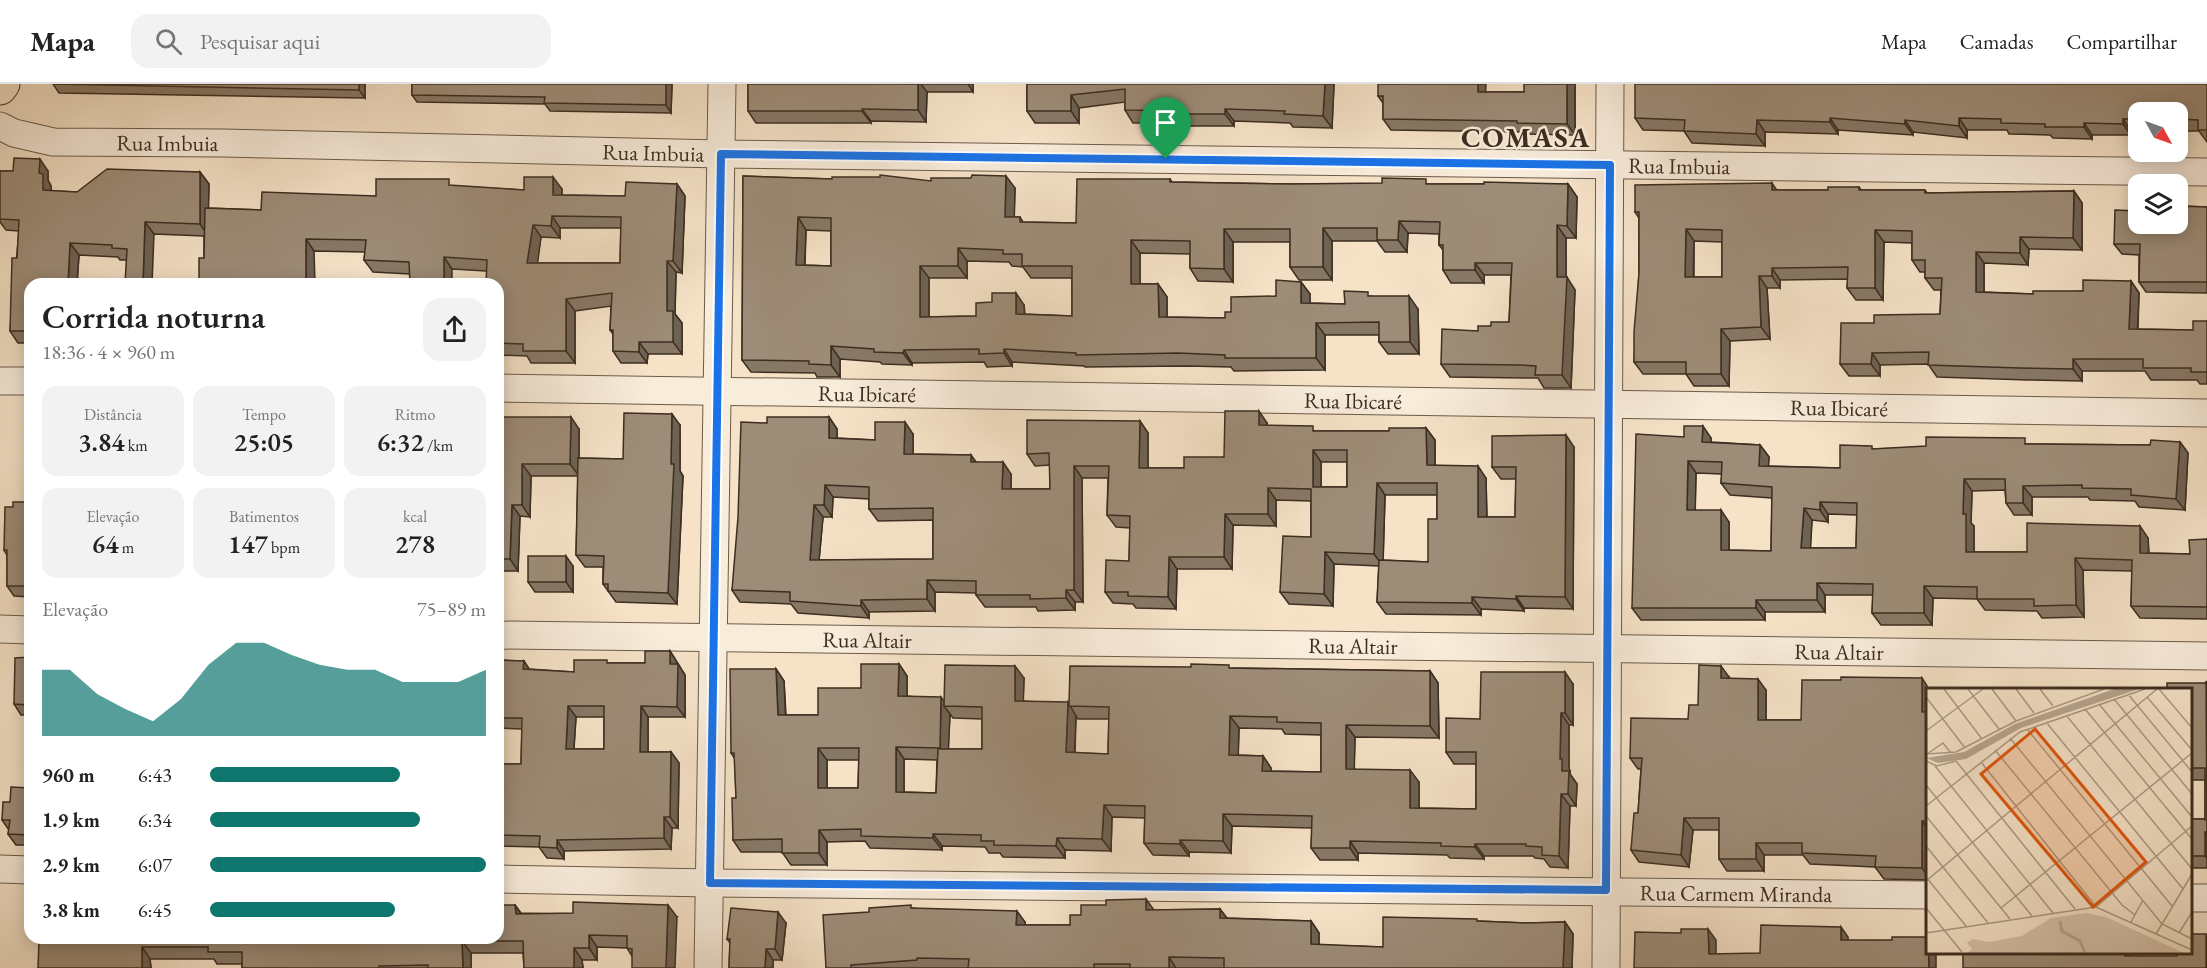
<!DOCTYPE html>
<html lang="pt">
<meta charset="utf-8">
<style>
:root{--surface:#fff;--page:#f2f2f2;--text:#222;--muted:#767676;--line:#e0e0e0;--accent:#0f766e}
body{margin:0;font-family:"EB Garamond",serif;background:var(--page);color:var(--text);height:100vh;display:flex;flex-direction:column;font-size:22px;white-space:nowrap}
*{box-sizing:border-box;margin:0}
p{font-size:20px;color:var(--muted)}
.icon{flex:none;width:33px;height:33px;fill:none;stroke:currentColor;stroke-width:2;stroke-linecap:round;stroke-linejoin:round}
.map{position:relative;flex:1;overflow:hidden}
.sheet{position:absolute;left:24px;top:194px;width:480px;height:666px;display:flex;flex-direction:column;background:var(--surface);border-radius:18px;box-shadow:0 3px 15px #0003}
.sheet>*{flex:none}
.needle{width:39px;rotate:130deg}
.fabs{position:absolute;left:2128px;top:18px;display:grid;gap:12px}
.fabs a{display:grid;place-items:center;width:60px;height:60px;border-radius:12px;background:var(--surface);box-shadow:0 3px 15px #0003;font-size:30px}
.pin{position:absolute;display:grid;place-items:center;width:51px;height:51px;color:#fff;margin:-62px -26px;border-radius:50% 50% 50% 0;rotate:-45deg;box-shadow:0 0 6px #0007}
.pin .icon{rotate:45deg}
.round{display:grid;place-items:center;flex:none;width:63px;height:63px;border-radius:18px;background:var(--page)}
.summary{display:flex;align-items:center;justify-content:space-between;height:102px;padding:0 18px}
h1{font-size:33px;font-weight:600;line-height:45px}
.metrics{display:grid;grid-template-columns:repeat(3,1fr);gap:9px;height:102px;padding:6px 18px}
.metrics div{display:grid;align-content:center;border-radius:15px;background:var(--page);text-align:center}
.metrics b{font-size:26px;font-weight:600}
.metrics small{font-size:16px;font-weight:400}
.metrics p{font-size:16px}
.chart{height:168px;padding:12px 18px}
.chart p{display:flex;justify-content:space-between}
.chart svg{width:100%;height:108px;margin-top:6px;fill:var(--accent);opacity:.7}
ul{padding:0 18px;list-style:none;font-size:20px}
li{display:grid;grid-template-columns:96px 72px 1fr;align-items:center;height:45px}
li i{height:15px;border-radius:8px;background:var(--accent)}
header{display:flex;align-items:center;gap:36px;box-sizing:border-box;height:84px;padding:0 30px;background:var(--surface);border-bottom:2px solid var(--line)}
header strong{font-size:28px}
nav{display:flex;gap:33px;margin-inline-start:auto;font-size:21px}
.search{width:420px;height:54px;background:var(--page);display:flex;align-items:center;gap:15px;box-sizing:border-box;padding:0 21px;border-radius:18px;color:var(--muted);font-size:22px}
.map>svg:first-child{display:block}
</style>
<header>
<strong>Mapa</strong>
<div class="search"><svg class="icon" aria-label="search" viewBox="0 0 24 24"><circle cx="10" cy="10" r="6"/><path d="M15 15l6 6"/></svg>Pesquisar aqui</div>
<nav><a>Mapa</a><a>Camadas</a><a>Compartilhar</a></nav>
</header>
<div class="map">
<svg width="2207" height="884" viewBox="0 0 2207 884">
<rect width="100%" height="100%" fill="#f5e2c7"/>
<filter id="stains"><feTurbulence type="fractalNoise" baseFrequency=".00333" numOctaves="4"/><feColorMatrix values="0 0 0 0 .2 0 0 0 0 .09 0 0 0 0 .02 0 0 0 .5 -.17"/></filter>
<radialGradient id="worn" r=".72"><stop offset=".6" stop-color="#630" stop-opacity="0"/><stop offset="1" stop-color="#630" stop-opacity=".3"/></radialGradient>
<g fill="none" stroke-linecap="round" stroke-linejoin="round">
<g stroke="#6b5b4a" stroke-width="29">
<g id="minor">
<path id="s1" d="M0 42 14 49 53 58 223 59 721 70 2207 88"/>
<polyline points="0,297 30,297"/>
<path id="s2" d="M498 304 2207 329"/>
<polyline points="0,545 30,546"/>
<path id="s3" d="M498 551 2207 572"/>
<polyline points="0,785 30,786"/>
<path id="s4" d="M498 795 710 799 1928 811"/>
<polyline points="2190,814 2207,814"/>
<polyline points="708,884 722,0"/>
<polyline points="1606,884 1610,0"/>
</g>
</g>
<g stroke="#3d2e21" stroke-width="35">
<polyline id="major" points="0,4 3,0"/>
</g>
<use href="#minor" stroke="#f8ecdb" stroke-width="27"/>
<use href="#major" stroke="#f5e2c7" stroke-width="33"/>
</g>
<g fill="#877866" stroke="#3d2e21" stroke-width="1.5" fill-rule="evenodd">
<polygon points="53,0 365,0 365,14 59,9"/>
<polygon points="412,0 672,0 671,29 550,27 545,20 417,18 412,11"/>
<polygon points="748,0 973,0 973,8 927,8 926,38 871,37 871,39 756,39 748,27"/>
<polygon points="1027,0 1334,0 1332,44 1293,43 1290,39 1234,37 1234,42 1186,42 1183,39 1133,39 1125,26 1125,18 1079,24 1079,39 1035,39 1027,27"/>
<polygon points="1575,0 1575,51 1524,50 1522,48 1391,46 1383,35 1383,19 1378,12 1486,8 1524,8"/>
<polygon points="2207,0 2207,58 2199,47 2178,47 2178,28 2139,28 2139,47 2131,47 2131,51 2092,51 2092,55 2053,54 2050,51 2009,50 2007,46 1967,46 1967,54 1913,48 1913,51 1838,46 1838,50 1765,48 1765,62 1692,59 1684,47 1643,46 1635,34"/>
<path d="M0 87H48V96L51 102V107L77 108 200 88 209 100 208 124 261 126 376 112 454 102 524 106 562 105V111L625 112 677 100 685 112 682 189 676 188 675 230 682 239V270H648L647 279H621L613 267V250L610 246 611 222 575 227V279H531L527 272 498 271V200L486 187 452 185 410 190 373 188 364 176 365 168 314 167 204 174V152L154 150 126 176H120L118 173 79 171 77 200H30V259H18L10 247 19 147 6 146 0 138ZM560 144H621L620 179H537L541 153 560 154Z"/>
<path d="M743 92 832 95 931 97 1015 104 1014 133H1020L1023 138 1076 139 1170 95 1172 98 1291 100H1568L1577 113 1576 154H1566V193L1575 206 1571 304H1544L1538 294H1530L1450 293 1441 280 1478 247 1491 242 1509 238 1511 191H1484V199H1451L1443 186V166L1439 161V150L1408 149 1407 168H1385L1377 157H1332V196H1299L1290 183V158H1233V198L1198 197 1190 184V170L1140 169V200H1158L1167 213V233L1225 234 1231 228 1276 212 1301 198 1310 210V219L1345 220 1371 212 1418 225 1419 270H1388L1379 258V251H1325V286L1234 287 1231 283 1187 282 1085 283 1084 282 1012 278V282L987 283 984 278 912 279V281L882 280 880 278 840 275V293H817L815 289 751 288 742 276ZM806 146 831 147V182L805 181ZM967 177 1009 178 1012 182 1023 183 1031 194H1072V232L1025 230 1024 221 976 232 929 233V194H967Z"/>
<path d="M1859 103 1861 106H1925L1927 109 2074 107 2082 119V166L2029 165 2028 181 1984 179V208L2033 210 2083 207 2131 197 2139 209 2138 245 2193 246 2207 237V300H2200L2197 296H2151L2145 287H2082V297L2028 296 1937 293 1928 280 1880 281V292H1849L1840 280 1874 239 1940 230 1941 206H1934L1925 194V188H1920L1912 176V159L1884 158 1883 216H1856L1847 204 1848 195 1780 196V204H1767L1770 255 1730 257 1729 302H1694L1686 290H1643L1634 278 1639 189V134L1635 128 1777 106H1828ZM1694 157 1722 158V193H1694Z"/>
<polygon points="2183,122 2207,123 2207,209 2146,208 2139,198 2139,171 2122,170 2114,160 2139,140"/>
<polygon points="498,333 579,345 579,374 623,375 680,341 680,387 683,392 677,520 616,518 603,500 603,483 585,483 576,471 578,392 531,392 530,433 520,432 518,487 498,487"/>
<path d="M829 333 837 345V354L875 356 913 350V370L971 371 976 378 1011 390V405H1050V381L1035 382 1027 370 1140 337 1148 349V384H1184L1224 373 1267 339V342L1317 347H1389L1426 344 1435 356V381L1486 394 1487 433H1515L1516 395H1501L1492 383 1574 363 1573 525 1524 524V527L1481 525V531L1386 530 1377 518 1379 482 1334 480 1333 522 1289 520 1280 508 1311 453V417L1276 416V442L1233 441 1232 485H1177L1176 525 1136 524 1133 520 1113 519 1105 508 1129 477 1130 444 1116 443 1107 431 1108 394H1082L1083 518H1075V526L1038 527 1036 523H985L976 511V509L935 508V527L869 528V534L798 529 791 520 740 518 732 506 767 339ZM1321 378H1347V403H1321ZM1385 411H1437V435L1428 478 1383 476ZM833 413 869 415V425L878 437 933 436V475L819 476 823 433H832Z"/>
<path d="M1684 353 1711 354V358L1760 361 1769 373 1768 382 1840 384 1873 365 2029 360 2150 361 2180 358 2188 369 2185 426 2139 423 2135 417 2090 416 2088 413H2032V431H2014L2006 419 2005 406 1972 407 1971 439 1974 442V468H2027L2148 454 2149 469 2190 470 2207 455V535L2140 534 2131 522 2132 487 2083 486 2084 533 2042 534 2037 527 1985 526 1977 515 1933 514 1932 541H1881L1872 529 1873 511H1825V528H1765V536H1641L1632 524ZM1696 389 1722 390 1721 399 1730 411 1772 414 1771 467 1729 466V438L1695 426ZM1828 430 1857 431 1856 464H1810L1812 436 1828 438Z"/>
<polygon points="30,418 30,513 14,512 7,502 7,471 4,466 13,423"/>
<polygon points="573,482 573,508 535,508 528,498"/>
<path d="M670 567 685 591V633H648V668H671L679 679 678 744H672L671 765 564 767V775L547 774 539 763 498 762V680H521L522 645 498 644V576L524 577 529 585 574 588 609 579H645ZM576 633H604V665H574Z"/>
<polygon points="30,573 30,631 21,631 14,620"/>
<path d="M899 580 907 592V612L944 617 1024 594 1023 617 1069 621 1231 584 1430 587 1438 599 1439 654 1355 653 1354 685 1419 698V724L1476 725V680H1454L1446 668 1480 635 1573 600V641H1569V684L1570 687V690L1577 700 1576 722H1570L1568 784 1550 783 1544 775 1535 774 1533 772H1484V775L1450 774 1447 771 1358 769V776H1320L1311 764 1312 744 1232 742 1231 769 1189 768V772L1153 771 1144 759 1145 734 1112 733 1111 767 1065 766V774L1003 773 1000 769H989L985 763 942 762V766L870 764 865 757 827 758V781H791L782 768H741L733 756 736 714 735 675 731 669 776 585 784 597 786 631H818ZM950 630 953 634 982 635V665H948ZM1076 632 1078 635H1109L1108 670 1075 669ZM1239 644 1282 645 1285 650 1321 651V688L1271 687V684L1263 672 1238 671ZM904 675 937 676 936 709 904 708ZM827 676H859L858 704H827Z"/>
<polygon points="1729,593 1729,594 1766,606 1766,636 1801,636 1928,605 1928,796 1884,795 1875,783 1810,780 1803,771 1764,771 1764,787 1727,787 1719,775 1719,746 1693,746 1689,783 1639,778 1631,766 1638,729 1641,685 1638,685 1630,674 1688,635 1698,621"/>
<polygon points="2207,597 2207,784 2190,784 2190,735 2205,735 2205,696 2190,696 2190,605 2206,599"/>
<polygon points="30,704 30,761 16,761 8,750 9,746 2,736 10,718"/>
<polygon points="515,821 521,829 677,833 632,872 627,864 597,863 597,876 582,876 583,884 524,884 523,869 471,869 471,884 242,884 242,880 217,880 214,875 150,875 151,884 38,884 52,856 498,854"/>
<polygon points="913,824 1025,838 1025,841 1070,841 1081,831 1153,826 1220,825 1227,834 1311,837 1319,849 1319,861 1383,863 1478,837 1527,839 1565,838 1573,850 1572,884 826,884 869,828"/>
<polygon points="786,839 782,876 773,876 773,884 729,884 730,859 727,855"/>
</g>
<g fill="#6e6253" stroke="#3d2e21" stroke-width="1.5">
<polygon points="359,0 365,0 365,14 359,6"/>
<polygon points="666,0 672,0 671,29 666,21"/>
<polygon points="918,0 921,0 927,8 926,38 918,26"/>
<polygon points="968,0 973,0 973,8"/>
<polygon points="1325,0 1334,0 1332,44 1323,32"/>
<polygon points="1478,0 1486,0 1485,19 1478,8"/>
<polygon points="1567,0 1575,0 1575,51 1567,40"/>
<polygon points="1071,11 1079,24 1079,39 1071,27"/>
<polygon points="862,25 871,37 871,39 862,27"/>
<polygon points="1225,25 1234,37 1234,42 1225,30"/>
<polygon points="1830,34 1838,46 1838,50 1830,38"/>
<polygon points="1959,34 1967,46 1967,54 1959,42"/>
<polygon points="2123,35 2131,47 2131,51 2123,40"/>
<polygon points="1757,36 1765,48 1765,62 1756,50"/>
<polygon points="1905,36 1913,48 1913,51 1905,40"/>
<polygon points="2084,39 2092,51 2092,55 2084,43"/>
<polygon points="40,75 48,87 48,96 51,102 51,118 43,106 39,89"/>
<polygon points="200,88 209,100 208,152 200,140"/>
<polygon points="1006,92 1015,104 1014,146 1005,133"/>
<polygon points="553,93 562,105 561,123 553,111"/>
<polygon points="1772,99 1780,111 1772,106"/>
<polygon points="677,100 685,112 682,189 673,177"/>
<polygon points="1568,100 1577,113 1576,154 1567,142"/>
<polygon points="2074,107 2082,119 2082,166 2073,154"/>
<polygon points="2178,116 2183,123 2178,125"/>
<polygon points="552,132 560,144 560,154 551,142"/>
<polygon points="798,133 806,146 804,194 796,181"/>
<polygon points="1399,137 1408,149 1407,168 1398,156"/>
<polygon points="145,138 154,150 152,200 143,200"/>
<polygon points="533,141 541,153 536,191 527,179"/>
<polygon points="1557,141 1566,154 1566,204 1567,193 1575,206 1571,304 1562,291 1557,193"/>
<polygon points="1323,144 1332,157 1332,196 1323,183"/>
<polygon points="1224,145 1233,158 1233,198 1224,185"/>
<polygon points="1686,145 1694,157 1693,205 1685,193"/>
<polygon points="1875,146 1884,158 1883,216 1875,204"/>
<polygon points="2020,153 2029,165 2028,181 2020,169"/>
<polygon points="306,155 314,167 315,200 306,200"/>
<polygon points="1131,156 1140,169 1140,213 1131,200"/>
<polygon points="70,159 79,171 77,200 68,200"/>
<polygon points="958,164 967,177 967,194 958,182"/>
<polygon points="1976,168 1984,179 1984,220 1976,208"/>
<polygon points="444,173 452,185 452,200 444,200"/>
<polygon points="667,177 676,188 675,230 682,239 682,270 673,258 667,227"/>
<polygon points="1475,179 1484,191 1484,199 1475,186"/>
<polygon points="920,182 929,194 929,245 920,233"/>
<polygon points="1772,184 1780,196 1780,204 1772,192"/>
<polygon points="1759,192 1767,204 1770,255 1761,243"/>
<polygon points="2131,197 2139,209 2137,257 2129,245"/>
<polygon points="1301,198 1310,210 1310,232 1301,219"/>
<polygon points="1158,200 1167,213 1167,246 1159,233"/>
<polygon points="1016,209 1024,221 1025,243 1016,230"/>
<polygon points="1409,212 1418,225 1419,270 1410,258"/>
<polygon points="566,215 575,227 575,279 566,267"/>
<polygon points="1316,239 1325,251 1325,286 1316,274"/>
<polygon points="1721,245 1730,257 1729,302 1721,290"/>
<polygon points="639,258 648,270 647,279 639,268"/>
<polygon points="831,262 840,275 840,293 831,281"/>
<polygon points="1004,265 1012,278 1012,282 1004,269"/>
<polygon points="904,266 912,279 912,281 903,269"/>
<polygon points="1872,269 1880,281 1880,292 1871,280"/>
<polygon points="2073,275 2082,287 2082,297 2073,285"/>
<polygon points="1259,327 1267,339 1267,353 1259,341"/>
<polygon points="672,330 680,341 680,387 683,392 677,520 668,509"/>
<polygon points="571,333 579,345 579,392 570,380"/>
<polygon points="829,333 837,345 837,366 829,354"/>
<polygon points="1140,337 1148,349 1148,396 1139,384"/>
<polygon points="905,338 913,350 913,382 904,370"/>
<polygon points="1703,342 1711,354 1710,370 1702,358"/>
<polygon points="1426,344 1435,356 1435,393 1427,381"/>
<polygon points="1566,351 1574,363 1573,525 1565,513"/>
<polygon points="2180,358 2188,369 2185,426 2176,415"/>
<polygon points="1760,361 1769,373 1768,394 1759,382"/>
<polygon points="1313,366 1321,378 1321,415 1313,403"/>
<polygon points="971,371 979,383 971,378"/>
<polygon points="1688,377 1696,389 1695,438 1687,426"/>
<polygon points="1003,378 1011,390 1011,417 1002,405"/>
<polygon points="522,380 531,392 530,433 522,421"/>
<polygon points="1074,382 1082,394 1083,518 1074,506"/>
<polygon points="1478,382 1486,394 1487,445 1478,433"/>
<polygon points="1964,395 1972,407 1971,439 1974,442 1974,480 1966,468 1963,430"/>
<polygon points="1377,399 1385,411 1383,482 1374,470"/>
<polygon points="825,401 833,413 832,433 824,421"/>
<polygon points="2023,402 2032,413 2032,431 2023,419"/>
<polygon points="1268,404 1276,416 1276,442 1268,430"/>
<polygon points="1820,418 1828,430 1828,438 1820,426"/>
<polygon points="512,421 520,432 518,487 510,475"/>
<polygon points="814,421 823,433 818,488 810,476"/>
<polygon points="1804,424 1812,436 1810,476 1801,464"/>
<polygon points="1721,426 1729,438 1729,478 1721,466"/>
<polygon points="1225,430 1233,441 1232,485 1224,473"/>
<polygon points="2140,442 2148,454 2149,481 2140,469"/>
<polygon points="1325,468 1334,480 1333,522 1324,510"/>
<polygon points="566,472 573,482 573,508 566,498"/>
<polygon points="1169,473 1177,485 1176,525 1168,513"/>
<polygon points="2075,474 2083,486 2084,533 2076,521"/>
<polygon points="927,496 935,508 935,527 927,515"/>
<polygon points="1817,499 1825,511 1825,528 1817,516"/>
<polygon points="1924,502 1933,514 1932,541 1924,529"/>
<polygon points="1066,506 1075,518 1075,526 1066,514"/>
<polygon points="1516,512 1524,524 1524,527 1516,515"/>
<polygon points="1472,513 1481,525 1481,531 1472,519"/>
<polygon points="861,516 869,528 869,534 861,522"/>
<polygon points="1756,516 1765,528 1765,536 1756,524"/>
<polygon points="670,567 685,591 685,633 677,623 670,580"/>
<polygon points="524,577 531,588 523,585"/>
<polygon points="899,580 907,592 907,624 898,612"/>
<polygon points="1015,582 1024,594 1023,629 1015,617"/>
<polygon points="1721,582 1729,593 1729,606 1721,594"/>
<polygon points="776,585 784,597 786,643 778,631"/>
<polygon points="1430,587 1438,599 1439,654 1430,642"/>
<polygon points="1565,588 1573,600 1573,641 1565,629"/>
<polygon points="1922,594 1929,605 1928,605 1928,637 1922,628"/>
<polygon points="1758,595 1766,606 1766,648 1758,636"/>
<polygon points="941,613 948,622 944,622 950,630 948,676 940,664"/>
<polygon points="1068,618 1076,632 1074,681 1066,668"/>
<polygon points="568,622 576,633 573,676 566,665"/>
<polygon points="641,622 648,633 648,679 640,668"/>
<polygon points="1561,629 1569,641 1569,684 1570,687 1570,690 1577,700 1576,722 1568,710 1562,687 1560,675"/>
<polygon points="1230,632 1239,644 1238,683 1229,671"/>
<polygon points="1346,641 1355,653 1354,697 1346,685"/>
<polygon points="896,663 904,675 904,720 896,708"/>
<polygon points="818,664 827,676 827,716 818,704"/>
<polygon points="671,668 679,679 678,744 670,733"/>
<polygon points="1263,672 1271,684 1271,699 1262,687"/>
<polygon points="1410,686 1419,698 1419,736 1410,724"/>
<polygon points="1561,710 1570,722 1568,784 1559,772"/>
<polygon points="1104,721 1112,733 1111,767 1102,755"/>
<polygon points="1223,730 1232,742 1231,769 1223,757"/>
<polygon points="664,733 672,744 671,765 664,754"/>
<polygon points="1684,734 1693,746 1689,783 1681,771"/>
<polygon points="1922,737 1928,746 1928,793 1922,784"/>
<polygon points="819,746 827,758 827,781 819,769"/>
<polygon points="2205,748 2207,751 2207,775 2205,772"/>
<polygon points="933,750 942,762 942,766 933,754"/>
<polygon points="1057,754 1065,766 1065,774 1056,762"/>
<polygon points="557,756 564,767 564,775 557,764"/>
<polygon points="1180,756 1189,768 1189,772 1180,760"/>
<polygon points="1350,757 1358,769 1358,776 1350,764"/>
<polygon points="1756,759 1764,771 1764,787 1756,775"/>
<polygon points="1475,760 1484,772 1484,775 1475,763"/>
<polygon points="1146,815 1154,826 1146,826"/>
<polygon points="515,821 523,833 516,830"/>
<polygon points="668,821 677,833 675,884 666,884"/>
<polygon points="1220,825 1228,836 1220,834"/>
<polygon points="1017,827 1025,838 1024,853 1016,841"/>
<polygon points="778,828 786,839 782,876 775,865"/>
<polygon points="1311,837 1319,849 1319,872 1311,860"/>
<polygon points="1565,838 1573,850 1572,884 1563,884"/>
<polygon points="1841,843 1848,853 1849,867 1841,856"/>
<polygon points="1708,845 1716,856 1716,880 1709,870"/>
<polygon points="2206,850 2207,852 2207,884 2206,884"/>
<polygon points="589,851 597,863 597,876 589,864"/>
<polygon points="462,857 471,869 471,884 463,884"/>
<polygon points="142,863 150,875 151,884 142,884"/>
<polygon points="574,864 582,876 583,884 574,884"/>
<polygon points="766,865 773,876 773,884 765,884"/>
<polygon points="1928,867 1936,867 1936,884 1929,884"/>
<polygon points="2125,867 2132,867 2132,883 2125,872"/>
<polygon points="1169,873 1176,884 1169,884"/>
</g>
<g fill="#9d8c77" stroke="#3d2e21" stroke-width="1.5" fill-rule="evenodd">
<polygon points="53,0 359,0 359,6"/>
<polygon points="412,0 666,0 666,21 544,19 545,13 412,11"/>
<polygon points="748,0 918,0 918,26 862,25 862,27 748,27"/>
<polygon points="1027,0 1325,0 1323,32 1284,30 1285,27 1225,25 1225,30 1177,30 1177,27 1125,26 1125,5 1071,11 1071,27 1027,27"/>
<polygon points="1378,0 1478,0 1478,8 1524,8 1524,0 1567,0 1567,40 1517,39 1517,37 1383,35 1383,12 1378,12"/>
<polygon points="1635,0 2207,0 2207,46 2198,46 2198,36 2178,35 2178,28 2139,28 2139,35 2123,35 2123,40 2084,39 2084,43 2045,43 2045,40 2001,39 2001,35 1959,34 1959,42 1905,36 1905,40 1830,34 1830,38 1757,36 1756,50 1684,47 1685,36 1635,34"/>
<polygon points="14,74 40,75 39,89 43,90 43,106 77,108 107,85 200,88 200,140 145,138 143,200 125,200 127,165 112,164 112,161 70,159 68,200 30,200 30,247 10,247 12,174 17,174 19,136 0,135 0,87 13,87"/>
<path d="M880 91 931 97V94H971L972 91 1006 92 1005 133H1020V138L1076 139 1077 95H1170V98L1291 100 1382 99V94L1426 95V100H1484V98L1568 100 1567 142 1557 141V193H1567L1562 291H1535L1536 282 1521 281 1441 280 1442 245 1478 247V242H1491V238H1509L1512 179H1475V186H1443V161H1439L1440 138 1399 137 1398 156H1377V144H1323V183H1290V145H1224V185L1190 184V157L1131 156V200H1158L1159 233 1225 234V228H1231V213L1276 212V196L1301 198V219L1345 220 1344 207 1368 208V212H1409L1410 258H1379V238L1316 239V274H1225V271L1178 269 1076 271V269L1004 265V269L979 270V265L904 266 903 269 874 268V265L831 262V281L809 280V277L742 276 743 92 832 95V93H880ZM798 133 831 134V182L796 181ZM958 164 1003 166V170H1022V182H1072V232L1016 230V209H992V218L976 219V232L920 233V182H958Z"/>
<path d="M524 93H553V111L625 112 626 98 677 100 673 177H667V227H673V258H639V268L613 267V246H610L612 209 566 215V267H523V260L498 259V200H486L487 176 444 173V200H410L409 178 364 176 366 156 306 155V200H199V174H204L205 124 261 126 262 108 376 112V95H449V101L524 106ZM552 132 621 133 620 179H527L533 141 551 142Z"/>
<path d="M1772 99V106H1828V103H1859V106H1925V109L2074 107 2073 154 2020 153V169L1976 168V208L2033 210V207H2083V196L2131 197 2129 245 2193 246V237H2207V288H2191V284H2143V275H2073V285L2020 284 1928 281 1929 268 1872 269 1871 280H1840L1841 239H1874V231L1940 230 1942 194H1925V176H1912V147L1875 146V204H1847L1848 183 1772 184V192H1759L1761 243 1721 245V290H1686V278H1634V248L1639 189V128H1635V101ZM1686 145 1722 146V193H1685Z"/>
<polygon points="2178,122 2207,123 2207,198 2139,198 2140,160 2114,160 2115,126 2139,127 2139,140 2178,140"/>
<path d="M1225 327H1259V341L1313 342V347H1389V344H1426L1427 381 1478 382V433H1515L1516 383H1492V352L1566 351 1565 513 1516 512V515L1472 513V519L1377 518 1379 476 1428 478V435H1437V399H1377L1374 470 1325 468 1324 510 1280 508 1283 452 1311 453V405L1268 404V430H1225L1224 473H1169L1168 513 1128 512V508H1105L1106 476 1129 477 1130 432 1107 431 1109 382H1074V506H1066V514L1030 515V511H976V497L927 496V515L861 516V522L790 517V508L732 506 738 433 741 338 767 339V333H829V354L875 356V338H905L904 370 971 371V378H1003L1002 405H1050L1049 369 1027 370V336L1140 337 1139 384H1184V373H1224ZM1313 366H1347V403H1313ZM825 401 869 403V425L933 424V475L810 476 814 421H824Z"/>
<polygon points="624,329 672,330 671,380 674,380 668,509 608,507 608,500 603,500 604,472 576,471 578,374 623,375"/>
<polygon points="498,333 571,333 570,380 522,380 522,421 512,421 510,475 498,475"/>
<path d="M1684 342H1703L1702 358 1760 361 1759 382 1840 384V361L1872 362V365L1926 362V353L2025 354V360L2150 361 2151 356 2180 358 2176 415 2131 411V405L2082 404V401L2023 402V419H2006L2005 395H1964L1963 430H1966V468H2027V439L2140 442V469L2190 470 2189 456 2207 455V523L2131 522 2132 476 2075 474 2076 521 2034 522V515H1977V503L1924 502V529H1872L1873 500 1817 499V516H1756V524H1632L1636 350 1684 353ZM1688 377 1722 378 1721 399 1772 403 1771 467 1721 466V426H1687ZM1820 418 1857 419 1856 464H1801L1804 424 1820 426Z"/>
<polygon points="13,418 30,418 30,502 7,502 7,466 4,466 5,423 13,423"/>
<rect x="528" y="472" width="38" height="26"/>
<path d="M645 567H670V580H678L677 623 641 622 640 668H671L670 733H664V754L557 756V764L539 763 540 752 498 751V680H521L522 634H498V576L524 577 523 585 574 588V576H607V579H645ZM568 622H604V665H566Z"/>
<polygon points="30,573 30,621 14,620 15,574"/>
<path d="M861 580H899L898 612 941 613 940 664 896 663V708L936 709 938 665H982V623L944 622 945 581 1015 582V617L1068 618 1066 668 1108 670 1109 623 1069 622 1070 582 1191 583V580L1229 581V584L1430 587V642L1346 641V685L1410 686V724L1476 725V668H1446V634L1480 635 1481 588H1565V629H1561L1560 675H1562V687H1569L1568 710H1561L1559 772 1542 771V763L1526 762V760H1475V763L1441 762V759L1350 757V764H1311L1312 732 1223 730V757L1180 756V760L1144 759 1145 722 1104 721 1102 755 1057 754 1056 762 994 761V757H981V751L933 750V754L861 752V745L819 746V769H782V755L733 756 732 714H736L734 669H731L730 585H776L778 631H818V604H861ZM1230 632 1277 633V638L1321 639V688L1262 687 1263 672 1229 671ZM818 664H859L858 704H818Z"/>
<polygon points="1699,581 1721,582 1721,594 1758,595 1758,636 1801,636 1802,596 1841,596 1841,593 1922,594 1922,628 1928,628 1928,737 1922,737 1922,784 1875,783 1876,772 1802,769 1802,759 1756,759 1756,775 1719,775 1719,734 1684,734 1681,771 1631,766 1634,729 1638,729 1642,674 1630,674 1631,634 1688,635 1689,621 1698,621"/>
<polygon points="2206,597 2207,748 2205,748 2205,772 2190,772 2190,735 2205,735 2205,737 2205,684 2190,684 2190,605 2167,605 2167,599 2206,599"/>
<polygon points="11,703 30,704 30,751 8,750 10,736 2,736 3,718 10,718"/>
<polygon points="1146,815 1146,826 1220,825 1220,834 1311,837 1311,860 1383,863 1383,833 1477,835 1477,837 1527,839 1565,838 1563,884 1224,884 1224,874 1169,873 1169,884 1130,884 1130,880 1094,880 1094,884 968,884 969,875 917,874 917,876 851,881 851,884 826,884 823,831 869,828 869,824 911,821 911,824 1017,827 1016,841 1070,841 1070,831 1081,831 1081,821 1106,821 1106,816"/>
<polygon points="573,818 668,821 666,884 632,884 632,865 627,864 627,852 589,851 589,864 574,864 574,884 524,884 523,857 462,857 463,884 428,884 428,881 379,882 379,884 242,884 242,868 208,868 208,863 142,863 142,884 38,884 39,856 52,856 52,854 498,854 498,821 515,821 516,830 573,829"/>
<polygon points="731,824 778,828 775,865 766,865 765,884 729,884 730,855 727,855"/>
<polygon points="1761,841 1841,843 1841,856 1892,856 1892,853 1928,853 1929,884 1634,884 1635,848 1681,849 1681,845 1708,845 1709,870 1760,869"/>
<polygon points="2190,850 2206,850 2206,884 1963,884 1963,867 2125,867 2125,872 2177,872 2177,867 2190,867"/>
</g>
<g fill="none" stroke-linecap="round" stroke-linejoin="round">
<g stroke="#fff" stroke-width="12">
<polygon id="route" points="721,70 1610,81 1606,806 710,799"/>
</g>
<use href="#route" stroke="#1a73e8" stroke-width="8"/>
</g>
<g text-anchor="middle" dominant-baseline="central" stroke-width="5" stroke-linejoin="round" paint-order="stroke">
<g font-size="22" fill="#3d2e21" stroke="#f8ecdb">
<text stroke="none"><textPath href="#s1" startOffset="170">Rua Imbuia</textPath></text>
<text stroke="none"><textPath href="#s1" startOffset="656">Rua Imbuia</textPath></text>
<text stroke="none"><textPath href="#s1" startOffset="1682">Rua Imbuia</textPath></text>
<text stroke="none"><textPath href="#s2" startOffset="369">Rua Ibicaré</textPath></text>
<text stroke="none"><textPath href="#s2" startOffset="855">Rua Ibicaré</textPath></text>
<text stroke="none"><textPath href="#s2" startOffset="1341">Rua Ibicaré</textPath></text>
<text stroke="none"><textPath href="#s3" startOffset="369">Rua Altair</textPath></text>
<text stroke="none"><textPath href="#s3" startOffset="855">Rua Altair</textPath></text>
<text stroke="none"><textPath href="#s3" startOffset="1341">Rua Altair</textPath></text>
<text stroke="none"><textPath href="#s4" startOffset="1238">Rua Carmem Miranda</textPath></text>
</g>
<g font-size="28" font-weight="bold" letter-spacing="1.5" fill="#3d2e21" stroke="#f8ecdb">
<text x="1526" y="53">COMASA</text>
</g>
</g>
<g transform="translate(1926 604)">
<rect width="266" height="266" fill="#f5e2c7"/>
<path d="M160 225 180 229 258 265H41L46 261 41 255 47 251 63 254 96 248 125 230Z" fill="#d6c3ab"/>
<path d="M188 1H213L95 40 40 71 12 75 0 70 38 64 89 36Z" fill="#b6a58f"/>
<path fill="none" stroke="#b6a58f" stroke-width="3" d="M134 233 136 243 154 253 159 265"/>
<path fill="none" stroke="#ab9a85" stroke-width="1.5" d="M18 1 56 51M42 1 73 41M66 1 90 33M90 1 108 25M114 1 127 18M233 1 266 40M202 6 266 84M0 9 39 60M221 9 266 62M188 11 266 106M173 16 266 129M159 21 266 151M140 27 266 181M120 34 257 201M101 41 246 218M0 43 57 1M84 50 236 236 266 251M69 62 196 217 209 227M0 66 30 64 90 33 178 1M1 66 17 55 25 65M0 73 11 78 30 73 149 221M55 74 170 219 266 138M9 78 127 225M0 97 106 228M0 118 94 44 219 1M0 128 84 231M0 158 62 235M0 189 40 238M0 193 231 1M0 220 36 264M75 220 266 65M205 234 217 212M0 245 170 219 266 262M253 245 266 224M230 246 266 186"/>
<path fill="#df570d" fill-opacity="0.15" stroke="#df570d" stroke-width="3" d="M109 41 220 174 167 219 55 86Z"/>
<rect width="266" height="266" fill="none" stroke="#3d2e21" stroke-width="3"/>
</g>
<rect width="100%" height="100%" filter="url(#stains)"/>
<rect width="100%" height="100%" fill="url(#worn)"/>
</svg>
<div class="fabs">
<a><svg class="needle" viewBox="-14 -14 28 28"><path d="M0-13l5 13h-10z" fill="#e53935"/><path d="M0 13l5-13h-10z" fill="#767676"/></svg></a>
<a><svg class="icon" aria-label="layers" viewBox="0 0 24 24"><path d="M12 4l9 5-9 5-9-5zM3 14l9 5 9-5"/></svg></a>
</div>
<div class="pin" style="left:1166px;top:75px;background:#1e9e55"><svg class="icon" aria-label="arrive" viewBox="0 0 24 24"><path d="M6 21V4h12l-3 4 3 4H6"/></svg></div>
<section class="sheet">
<div class="summary"><div><h1>Corrida noturna</h1><p>18:36 · 4 × 960 m</p></div><a class="round"><svg class="icon" aria-label="share" viewBox="0 0 24 24"><path d="M12 15V3M7 8l5-5 5 5M5 13v7h14v-7"/></svg></a></div>
<div class="metrics">
<div><p>Distância</p><b>3.84<small> km</small></b></div>
<div><p>Tempo</p><b>25:05</b></div>
<div><p>Ritmo</p><b>6:32<small> /km</small></b></div>
</div>
<div class="metrics">
<div><p>Elevação</p><b>64<small> m</small></b></div>
<div><p>Batimentos</p><b>147<small> bpm</small></b></div>
<div><p>kcal</p><b>278</b></div>
</div>
<div class="chart"><p><span>Elevação</span>75–89 m</p>
<svg viewBox="0 0 160 44" preserveAspectRatio="none"><path d="M0 44V17L10 17L20 27L30 33L40 38L50 29L60 15L70 6L80 6L90 11L100 15L110 17L120 17L130 22L140 22L150 22L160 17V44z"/></svg>
</div>
<ul>
<li><b>960 m</b>6:43<i style="width:69%"></i></li>
<li><b>1.9 km</b>6:34<i style="width:76%"></i></li>
<li><b>2.9 km</b>6:07<i style="width:100%"></i></li>
<li><b>3.8 km</b>6:45<i style="width:67%"></i></li>
</ul>
</section>
</div>
